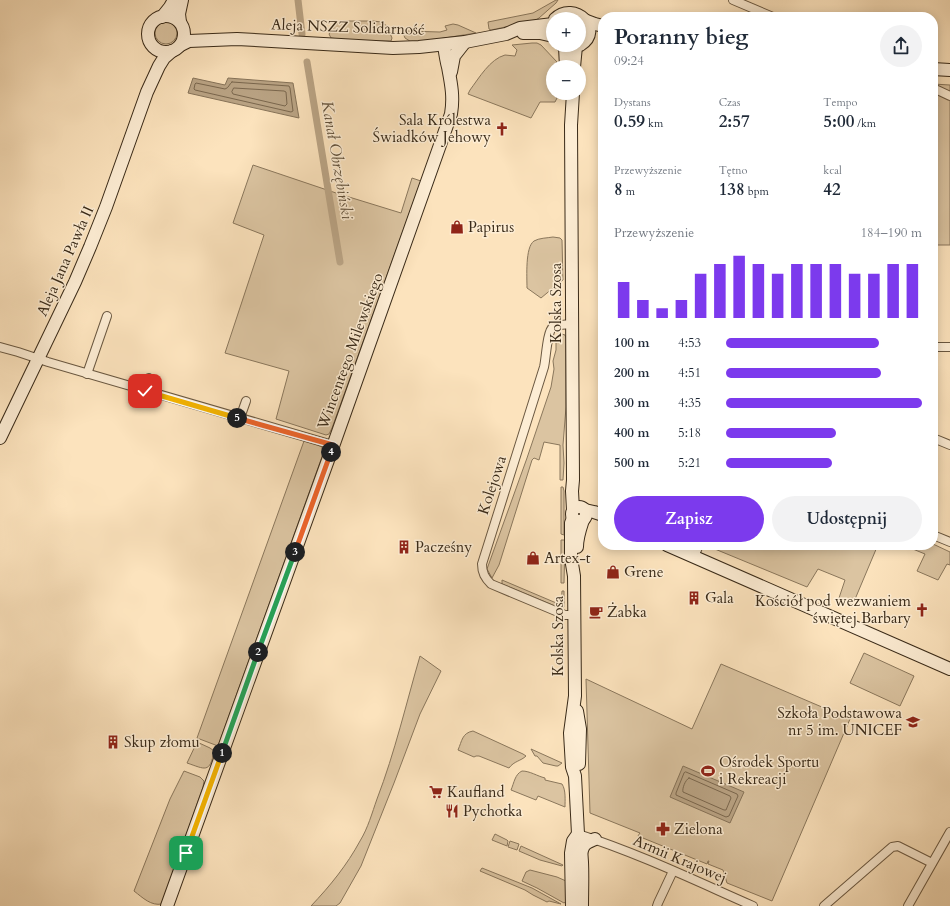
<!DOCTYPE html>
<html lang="pl">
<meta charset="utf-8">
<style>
:root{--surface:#fff;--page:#f2f2f3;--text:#1f2937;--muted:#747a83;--accent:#7c3aed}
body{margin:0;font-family:Cardo,serif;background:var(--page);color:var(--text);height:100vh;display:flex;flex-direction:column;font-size:15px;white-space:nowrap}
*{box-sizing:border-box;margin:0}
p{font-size:13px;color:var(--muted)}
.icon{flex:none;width:22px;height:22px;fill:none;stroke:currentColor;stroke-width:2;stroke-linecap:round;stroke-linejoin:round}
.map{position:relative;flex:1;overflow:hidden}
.sheet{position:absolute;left:598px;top:12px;width:340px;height:538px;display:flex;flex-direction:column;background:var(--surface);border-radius:16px;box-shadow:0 2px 10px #0003}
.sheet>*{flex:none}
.controls{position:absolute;left:546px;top:12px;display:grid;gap:8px}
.controls a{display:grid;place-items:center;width:40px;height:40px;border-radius:50%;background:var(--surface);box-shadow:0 2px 10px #0003;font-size:20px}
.pin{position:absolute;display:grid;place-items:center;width:34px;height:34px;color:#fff;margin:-17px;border-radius:8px;box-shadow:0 2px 6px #0006}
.km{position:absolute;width:20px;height:20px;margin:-10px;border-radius:50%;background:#222;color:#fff;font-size:11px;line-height:20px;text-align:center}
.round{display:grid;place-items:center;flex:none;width:42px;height:42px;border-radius:21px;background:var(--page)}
.headline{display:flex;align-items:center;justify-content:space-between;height:68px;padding:0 16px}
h1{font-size:22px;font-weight:800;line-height:30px}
.stats{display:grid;grid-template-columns:repeat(3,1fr);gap:6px;height:68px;padding:4px 16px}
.stats div{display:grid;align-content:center}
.stats b{font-size:17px;font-weight:800}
.stats small{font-size:11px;font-weight:400}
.stats p{font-size:11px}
.chart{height:112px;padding:8px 16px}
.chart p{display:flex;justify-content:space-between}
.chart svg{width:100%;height:72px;margin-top:4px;stroke:var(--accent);stroke-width:6}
.action{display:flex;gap:8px;margin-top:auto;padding:8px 16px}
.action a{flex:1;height:46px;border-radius:24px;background:var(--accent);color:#fff;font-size:16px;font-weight:800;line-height:46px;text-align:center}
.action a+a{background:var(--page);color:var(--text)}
ul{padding:0 16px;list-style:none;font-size:13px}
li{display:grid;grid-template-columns:64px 48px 1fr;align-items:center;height:30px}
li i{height:10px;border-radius:5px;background:var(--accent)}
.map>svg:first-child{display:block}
</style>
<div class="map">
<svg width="950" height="906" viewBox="0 0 950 906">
<rect width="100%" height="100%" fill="#fce3bd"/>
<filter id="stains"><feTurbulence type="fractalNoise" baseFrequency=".005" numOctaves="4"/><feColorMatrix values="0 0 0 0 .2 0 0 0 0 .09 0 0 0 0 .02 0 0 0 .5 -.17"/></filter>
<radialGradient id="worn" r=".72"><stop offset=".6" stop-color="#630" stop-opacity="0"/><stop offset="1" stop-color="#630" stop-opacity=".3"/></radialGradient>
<g fill="#dbc4a1" stroke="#8a775c">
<polygon points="556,0 558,0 556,3 539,18 534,21 491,30 489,29 488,22 533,13"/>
<polygon points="344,21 373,21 381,22 387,26 392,38 391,41 353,41 331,38 329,34 337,23"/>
<circle cx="166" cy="33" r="11"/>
<polygon points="453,24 458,25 476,33 413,43 405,38 403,33 406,31 440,32 447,30 445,26"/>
<path d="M532 43H537L541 45 557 62V67H553V93H557V98L555 102H540L531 118 468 94 470 90C479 78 490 59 505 55 508 55 512 56 515 56L517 50 512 45Z"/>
<polygon points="933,84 950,85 950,245 933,245"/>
<polygon points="253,165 336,193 401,213 412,178 421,181 332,428 329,434 326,435 276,419 289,371 225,353 264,235 233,223"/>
<path d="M553 237 560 238 562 240 563 280 547 293 541 298 527 288C527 277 525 247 534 241 539 238 547 238 553 237Z"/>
<polygon points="562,334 565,335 566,338 566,407 563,445 564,463 563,480 560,480 560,445 544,442 539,460 534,458 532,460 499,565 492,578 487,569 527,458 551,387 554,369 553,361 556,350 556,339 557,336"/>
<polygon points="304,441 317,445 322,447 323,454 218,746 197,738"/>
<polygon points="561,487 563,487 564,491 564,535 561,534"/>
<polygon points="561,540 565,540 564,583 561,583"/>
<polygon points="933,544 950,552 950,565 947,564 938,580 917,571 925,554 903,545 933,545"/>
<polygon points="711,545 886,545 883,548 877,547 853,604 839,598 845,580 818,569 807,587 710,547"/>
<polygon points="502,580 561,605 562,591 564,591 564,607 560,608 502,584"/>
<polygon points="864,653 914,676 900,706 850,683"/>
<path d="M420 656 441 671 420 714 394 783 361 866 340 903 336 906H311C330 886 347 865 360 841 368 828 372 813 377 799 395 752 406 704 420 656Z"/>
<polygon points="721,664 850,719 772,901 727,883 723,870 708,864 709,861 708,861 707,864 638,836 640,833 590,813 586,679 692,729"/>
<path d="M473 731 523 754 526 756C521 761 514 761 509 768L479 756H476L474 757 458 750C462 741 462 733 473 731Z"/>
<path d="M197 742 210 748 214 751C210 774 205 769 187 763Z"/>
<polygon points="531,749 562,763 558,766 556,766 543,763 537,756 535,756"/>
<path d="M184 771 200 777 204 781 203 787 162 904C151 906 143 898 134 891L170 799Z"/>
<path d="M522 771C530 771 537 776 545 778V780L562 784C566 790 565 800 565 807L538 796 536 800 511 790C514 783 515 774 522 771Z"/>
<polygon points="495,834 507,840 508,841 507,846 492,840"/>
<polygon points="510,841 519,844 517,850 508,847"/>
<polygon points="521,846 563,865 562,866 540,860 519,851"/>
<polygon points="482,868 532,888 561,904 549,901 547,902 533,895 525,890 480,871"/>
<polygon points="530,870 557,877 566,881 567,901 564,903 537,888 522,881 526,872"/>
</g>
<g fill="#baa485" stroke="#867359">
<polygon points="193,78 225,85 228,78 293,83 299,118 188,93"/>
<polygon points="683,766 744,792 730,823 670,797"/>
</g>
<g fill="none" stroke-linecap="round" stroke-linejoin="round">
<g stroke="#7a674e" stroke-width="1">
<path d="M232 82 289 86 290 88 293 111 291 112 195 90 194 89 195 84 196 83 225 89C229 88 229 84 232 82Z"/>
<polygon points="234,88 284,91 286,92 287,104 285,106 233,94 232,92"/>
<polygon points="686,772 737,794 738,796 729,816 726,817 676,795 676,793 684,773"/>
<path d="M689 778 730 796 731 798 726 810H724L683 792C682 789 685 780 689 778Z"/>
</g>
<g stroke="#baa485" stroke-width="7">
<polyline points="298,0 302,34"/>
<polyline points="307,62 340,262"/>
</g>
<g stroke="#6a5841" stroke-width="10">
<g id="street">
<polyline points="733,0 773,17"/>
<polyline points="933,88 950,96"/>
<path d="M572 324C567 325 558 324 553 327 547 331 546 359 544 367L482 564C482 573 485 578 491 584L565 615H574"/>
<polyline points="0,347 18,352 48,362 333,445"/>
<polyline points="933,347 950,347"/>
<polyline points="87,374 107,316"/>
<polyline points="145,391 149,378"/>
<polyline points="240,418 246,401"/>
<polyline points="933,438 950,445"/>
<polyline points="933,535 950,542"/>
<polyline points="694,557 699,545"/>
<path d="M578 834C638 853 696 881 753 906"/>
<polyline points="657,906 658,903 673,871"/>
<polyline points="824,906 892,847 898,846 932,863"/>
<polyline points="908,906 950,832"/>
</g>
</g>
<g stroke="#392a18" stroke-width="14">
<g id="secondary">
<circle cx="166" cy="34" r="18"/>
<polyline points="162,17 170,7 174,0"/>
<path d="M555 19C574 0 605 30 580 45 574 48 567 48 562 45"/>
<polyline points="587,21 595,24 603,26"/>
<polyline points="180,22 179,14 182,0"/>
<polyline points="523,33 540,33 553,36"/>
<polyline points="181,45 189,41 237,39 393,48 419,47 465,42 506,34 520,28 553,24"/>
<polyline points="565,47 566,67"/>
<polyline points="574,67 576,46"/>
<polyline points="933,69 950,70"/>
<polyline points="451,72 454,56 465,42"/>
<polyline points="573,93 571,125 573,480 572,491 573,510"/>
<polyline points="0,438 75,282 90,247 106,207 147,92 159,66 164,58 172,51"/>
<circle cx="579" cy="514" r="7"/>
<polyline points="585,510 594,512 603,515"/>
<path d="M573 518 571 523V558L574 576 575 696 570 733 572 767 575 776 578 834C584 854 582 885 582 906"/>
<polyline points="667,545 950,669"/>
<path d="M577 547C577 537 580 529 583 520"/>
<polyline points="577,711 580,729 579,764"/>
<path d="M581 853C584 843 586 843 595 839"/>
<path d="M167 906 332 449 451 114C454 97 451 83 448 67 446 60 445 52 444 45"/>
<polyline points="572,906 571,853 573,841 578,834"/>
</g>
</g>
<use href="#street" stroke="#fdedd4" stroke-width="8"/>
<use href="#secondary" stroke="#fdedd4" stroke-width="12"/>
</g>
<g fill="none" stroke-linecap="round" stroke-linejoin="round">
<g stroke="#fff" stroke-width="8">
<polyline id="split-1" points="186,853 222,753"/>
</g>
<g stroke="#fff" stroke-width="8">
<polyline id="split-2" points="222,753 258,652"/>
</g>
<g stroke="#fff" stroke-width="8">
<polyline id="split-3" points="258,652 295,552"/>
</g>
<g stroke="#fff" stroke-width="8">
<polyline id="split-4" points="295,552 331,452"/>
</g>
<g stroke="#fff" stroke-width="8">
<polyline id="split-5" points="237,418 333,445 331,452"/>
</g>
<g stroke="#fff" stroke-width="8">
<polyline id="split-6" points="145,391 237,418"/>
</g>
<use href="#split-1" stroke="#f5b400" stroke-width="5"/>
<use href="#split-2" stroke="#22a559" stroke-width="5"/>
<use href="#split-3" stroke="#22a559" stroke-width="5"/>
<use href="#split-4" stroke="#f0652b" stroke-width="5"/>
<use href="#split-5" stroke="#f0652b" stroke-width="5"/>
<use href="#split-6" stroke="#f5b400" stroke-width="5"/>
</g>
<defs>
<g id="church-bare" transform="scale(1.08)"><path d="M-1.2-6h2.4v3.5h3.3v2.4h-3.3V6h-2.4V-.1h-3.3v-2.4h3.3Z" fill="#8f2418" stroke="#fdedd4" stroke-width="2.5" paint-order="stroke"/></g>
<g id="shop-bare" transform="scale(1.08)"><path d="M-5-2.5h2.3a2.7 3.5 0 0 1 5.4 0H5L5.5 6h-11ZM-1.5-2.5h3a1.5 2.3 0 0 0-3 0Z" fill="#8f2418" stroke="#fdedd4" stroke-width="2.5" paint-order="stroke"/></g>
<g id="building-bare" transform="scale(1.08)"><path d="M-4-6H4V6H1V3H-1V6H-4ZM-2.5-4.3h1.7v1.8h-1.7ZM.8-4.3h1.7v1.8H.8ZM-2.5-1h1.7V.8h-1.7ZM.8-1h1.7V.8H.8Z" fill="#8f2418" stroke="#fdedd4" stroke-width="2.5" paint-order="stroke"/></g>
<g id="cafe-bare" transform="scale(1.08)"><path d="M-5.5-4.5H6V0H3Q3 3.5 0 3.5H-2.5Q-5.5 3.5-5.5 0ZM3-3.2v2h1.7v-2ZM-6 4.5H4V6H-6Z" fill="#8f2418" stroke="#fdedd4" stroke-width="2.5" paint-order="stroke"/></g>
<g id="school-bare" transform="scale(1.08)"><path d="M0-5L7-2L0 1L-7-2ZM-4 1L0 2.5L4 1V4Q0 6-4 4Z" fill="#8f2418" stroke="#fdedd4" stroke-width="2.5" paint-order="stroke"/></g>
<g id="stadium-bare" transform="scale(1.08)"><path d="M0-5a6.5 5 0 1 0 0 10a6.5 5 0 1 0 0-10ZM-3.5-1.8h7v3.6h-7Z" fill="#8f2418" stroke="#fdedd4" stroke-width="2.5" paint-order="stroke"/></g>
<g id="supermarket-bare" transform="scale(1.08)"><path d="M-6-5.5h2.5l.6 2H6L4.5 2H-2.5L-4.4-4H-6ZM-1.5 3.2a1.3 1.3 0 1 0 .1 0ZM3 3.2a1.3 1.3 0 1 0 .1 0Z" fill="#8f2418" stroke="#fdedd4" stroke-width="2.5" paint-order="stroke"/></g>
<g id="restaurant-bare" transform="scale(1.08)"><path d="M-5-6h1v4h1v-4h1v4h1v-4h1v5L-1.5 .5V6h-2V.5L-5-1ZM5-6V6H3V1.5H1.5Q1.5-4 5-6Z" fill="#8f2418" stroke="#fdedd4" stroke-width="2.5" paint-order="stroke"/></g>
<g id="pharmacy-bare" transform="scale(1.08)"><path d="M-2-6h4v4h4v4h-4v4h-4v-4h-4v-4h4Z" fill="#8f2418" stroke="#fdedd4" stroke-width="2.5" paint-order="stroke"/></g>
</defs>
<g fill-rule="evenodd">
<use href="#church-bare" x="502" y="129"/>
<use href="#shop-bare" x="457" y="227"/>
<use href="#building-bare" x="404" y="547"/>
<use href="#shop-bare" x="533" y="558"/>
<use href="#shop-bare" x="613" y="572"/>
<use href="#building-bare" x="694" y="598"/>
<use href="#church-bare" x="922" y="610"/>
<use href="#cafe-bare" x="596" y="612"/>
<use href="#school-bare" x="913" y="722"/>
<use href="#building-bare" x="113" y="742"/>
<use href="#stadium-bare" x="708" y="771"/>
<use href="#supermarket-bare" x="436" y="792"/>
<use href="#restaurant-bare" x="452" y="811"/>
<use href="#pharmacy-bare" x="663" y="829"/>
</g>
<g text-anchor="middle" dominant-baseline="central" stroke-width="3" stroke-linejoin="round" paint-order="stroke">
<g font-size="15" fill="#392a18" stroke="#fdedd4">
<text transform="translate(348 27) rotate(2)">Aleja NSZZ Solidarność</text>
<text transform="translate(65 261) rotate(-66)">Aleja Jana Pawła II</text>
<text transform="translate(556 303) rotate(-90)">Kolska Szosa</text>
<text transform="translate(350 351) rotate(-70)">Wincentego Milewskiego</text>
<text transform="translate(492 485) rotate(-72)">Kolejowa</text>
<text transform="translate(558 636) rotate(-90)">Kolska Szosa</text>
<text transform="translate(680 859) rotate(23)">Armii Krajowej</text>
</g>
<g font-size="15" fill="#392a18" stroke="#fdedd4" text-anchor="start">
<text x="491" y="120" text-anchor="end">Sala Królestwa<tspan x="491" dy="17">Świadków Jehowy</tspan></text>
<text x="468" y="227">Papirus</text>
<text x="415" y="547">Pacześny</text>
<text x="544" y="558">Artex-t</text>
<text x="624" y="572">Grene</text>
<text x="705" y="598">Gala</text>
<text x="911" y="601" text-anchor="end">Kościół pod wezwaniem<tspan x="911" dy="17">świętej Barbary</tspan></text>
<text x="607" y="612">Żabka</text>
<text x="902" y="713" text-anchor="end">Szkoła Podstawowa<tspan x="902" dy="17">nr 5 im. UNICEF</tspan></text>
<text x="124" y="742">Skup złomu</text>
<text x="719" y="762">Ośrodek Sportu<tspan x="719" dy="17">i Rekreacji</tspan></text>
<text x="447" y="792">Kaufland</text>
<text x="463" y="811">Pychotka</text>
<text x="674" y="829">Zielona</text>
</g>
<g font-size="16" font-style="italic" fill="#604f39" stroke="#fdedd4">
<text transform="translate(337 160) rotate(80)">Kanał Obrzębiński</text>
</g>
</g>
<rect width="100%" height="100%" filter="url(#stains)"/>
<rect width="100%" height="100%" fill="url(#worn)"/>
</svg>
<div class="controls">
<a>+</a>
<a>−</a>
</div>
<div class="pin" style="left:186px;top:853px;background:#1e9e55"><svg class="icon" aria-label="arrive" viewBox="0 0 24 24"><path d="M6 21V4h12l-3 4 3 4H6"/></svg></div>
<div class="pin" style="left:145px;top:391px;background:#d93025"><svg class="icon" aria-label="check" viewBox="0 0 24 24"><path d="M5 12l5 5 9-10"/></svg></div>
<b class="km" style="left:222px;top:753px">1</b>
<b class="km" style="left:258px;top:652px">2</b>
<b class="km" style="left:295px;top:552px">3</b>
<b class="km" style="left:331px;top:452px">4</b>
<b class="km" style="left:237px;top:418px">5</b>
<section class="sheet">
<div class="headline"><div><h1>Poranny bieg</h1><p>09:24</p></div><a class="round"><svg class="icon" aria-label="share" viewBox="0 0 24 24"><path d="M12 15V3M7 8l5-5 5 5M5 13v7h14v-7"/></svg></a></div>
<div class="stats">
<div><p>Dystans</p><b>0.59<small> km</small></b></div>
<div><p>Czas</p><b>2:57</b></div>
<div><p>Tempo</p><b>5:00<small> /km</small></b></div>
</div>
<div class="stats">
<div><p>Przewyższenie</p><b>8<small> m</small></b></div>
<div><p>Tętno</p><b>138<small> bpm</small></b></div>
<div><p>kcal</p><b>42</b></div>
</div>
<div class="chart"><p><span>Przewyższenie</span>184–190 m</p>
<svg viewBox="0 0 160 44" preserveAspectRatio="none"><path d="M5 44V22M15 44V33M25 44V38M35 44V33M45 44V17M55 44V11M65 44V6M75 44V11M85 44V17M95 44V11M105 44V11M115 44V11M125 44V17M135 44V17M145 44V11M155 44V11"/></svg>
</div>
<ul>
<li><b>100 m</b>4:53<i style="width:78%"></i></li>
<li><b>200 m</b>4:51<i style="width:79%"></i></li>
<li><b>300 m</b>4:35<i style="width:100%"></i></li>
<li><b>400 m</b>5:18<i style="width:56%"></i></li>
<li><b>500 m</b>5:21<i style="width:54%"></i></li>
</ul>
<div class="action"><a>Zapisz</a><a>Udostępnij</a></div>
</section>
</div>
